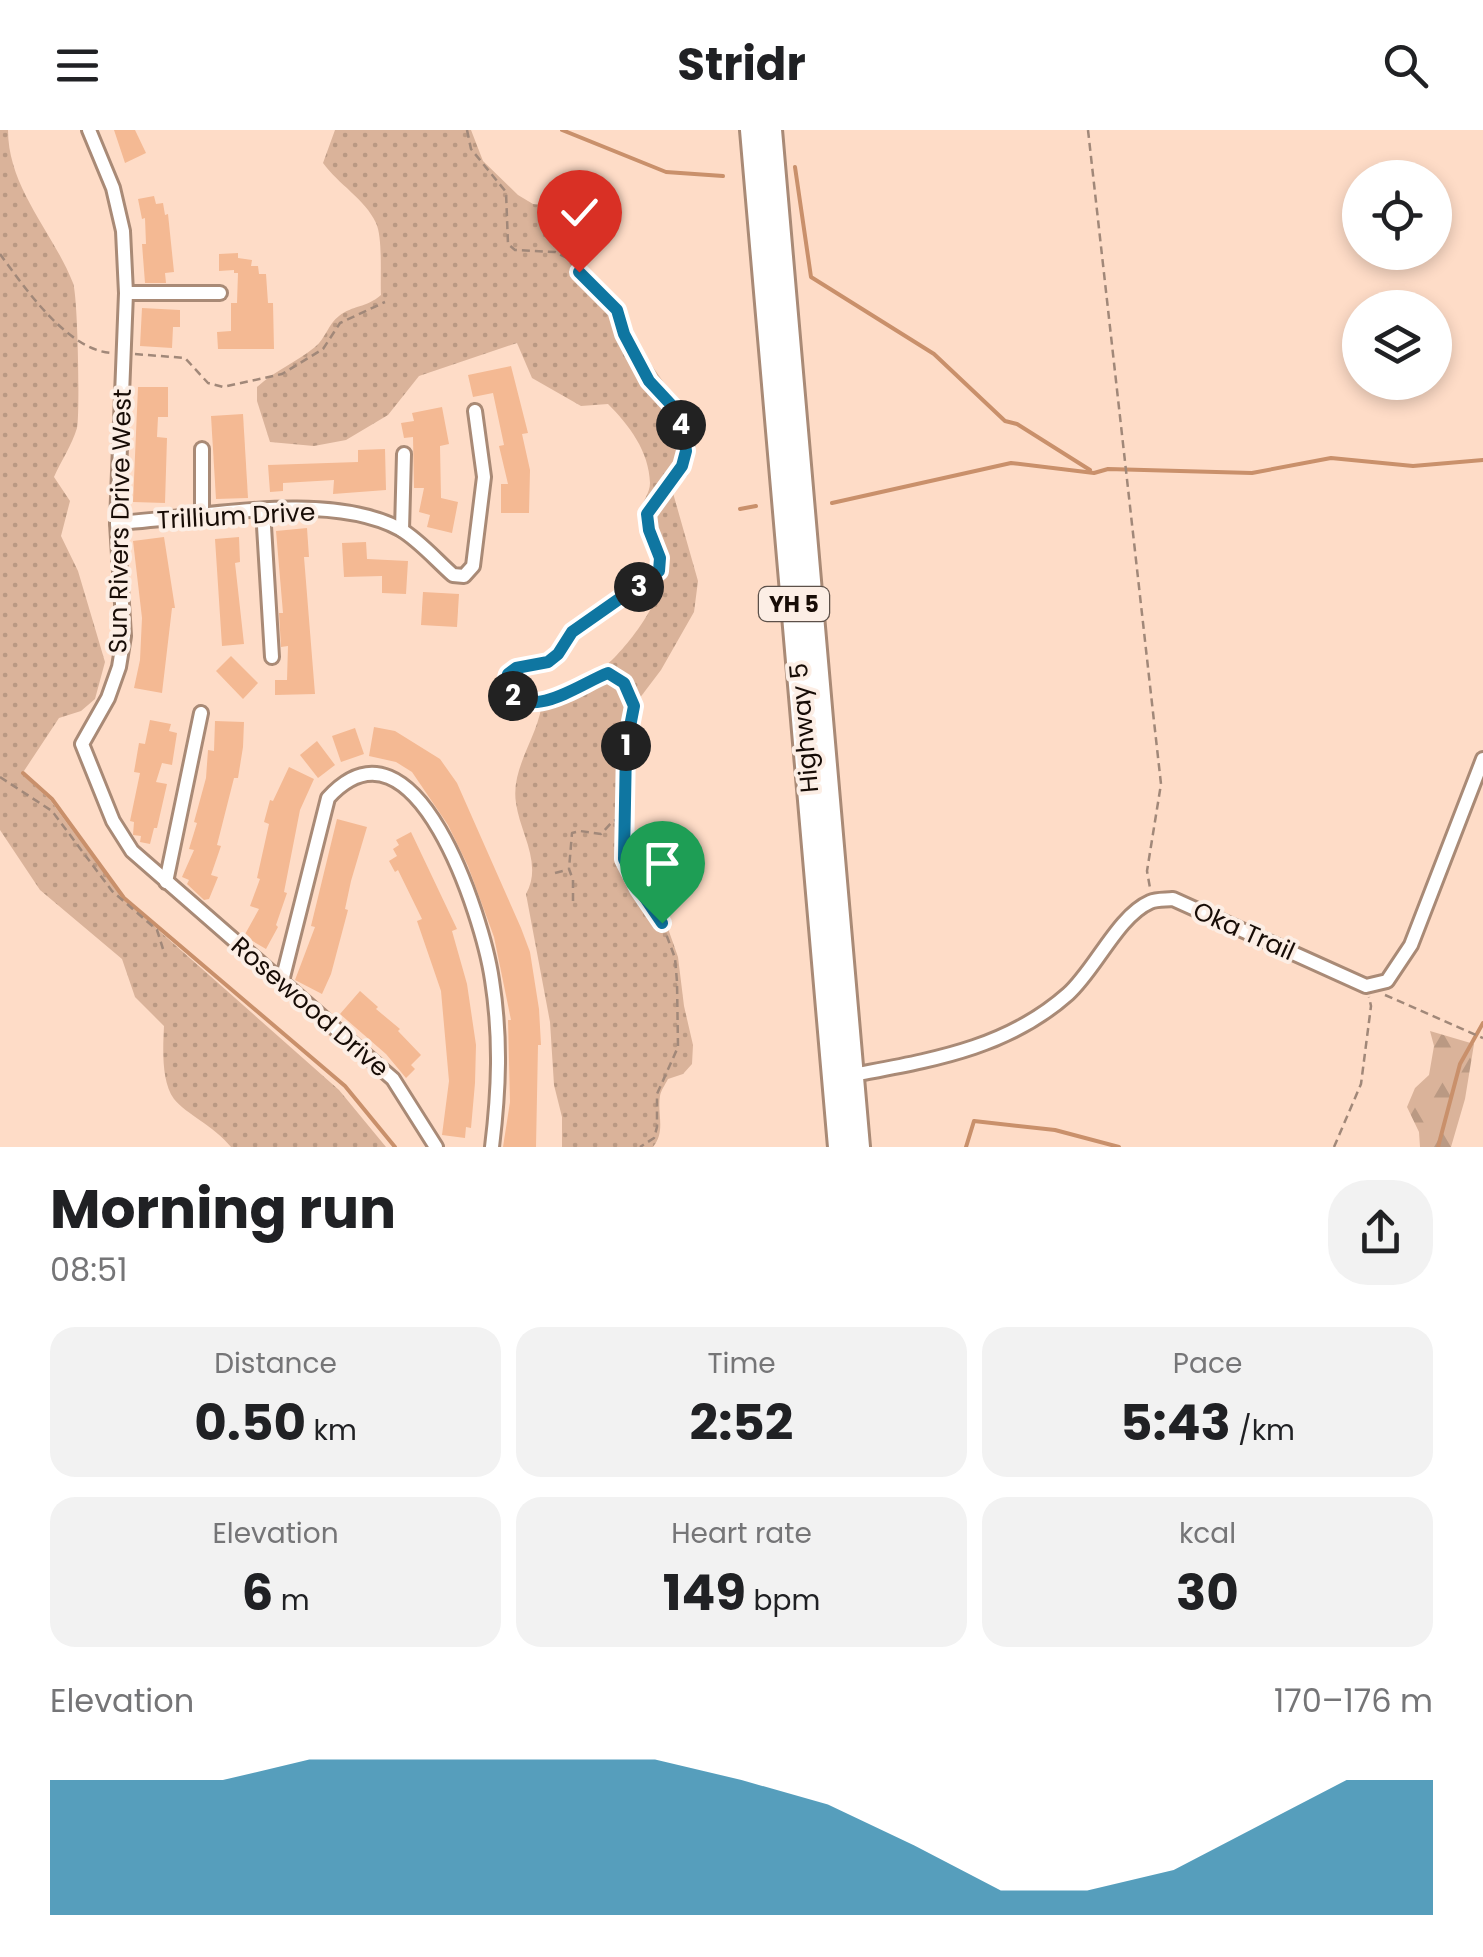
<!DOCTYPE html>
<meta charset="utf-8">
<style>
:root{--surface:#fff;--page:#f2f2f2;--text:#202124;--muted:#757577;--accent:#0f76a1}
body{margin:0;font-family:Poppins,sans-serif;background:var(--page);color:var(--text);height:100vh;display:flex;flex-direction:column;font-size:38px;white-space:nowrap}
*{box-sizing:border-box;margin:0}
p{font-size:32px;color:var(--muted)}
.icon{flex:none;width:55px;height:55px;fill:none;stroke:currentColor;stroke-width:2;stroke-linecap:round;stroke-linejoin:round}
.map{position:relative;height:1017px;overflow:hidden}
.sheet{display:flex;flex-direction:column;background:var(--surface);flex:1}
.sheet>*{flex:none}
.tools{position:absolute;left:1342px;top:30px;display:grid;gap:20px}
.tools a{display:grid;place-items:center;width:110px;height:110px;border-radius:50%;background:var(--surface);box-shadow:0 5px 15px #0003;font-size:50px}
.pin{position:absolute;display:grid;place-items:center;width:85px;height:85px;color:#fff;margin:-102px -42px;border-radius:50% 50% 50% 0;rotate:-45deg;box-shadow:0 0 10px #0007}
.pin .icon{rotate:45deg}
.km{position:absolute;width:50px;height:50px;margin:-25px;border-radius:50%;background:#222;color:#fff;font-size:28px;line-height:50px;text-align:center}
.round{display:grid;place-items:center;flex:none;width:105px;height:105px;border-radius:40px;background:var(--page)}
.summary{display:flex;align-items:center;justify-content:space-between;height:170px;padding:0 50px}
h1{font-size:55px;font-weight:700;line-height:75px}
.stats{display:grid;grid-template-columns:repeat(3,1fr);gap:15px;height:170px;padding:10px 50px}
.stats div{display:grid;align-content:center;border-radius:25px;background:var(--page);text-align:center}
.stats b{font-size:50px;font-weight:700}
.stats small{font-size:28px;font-weight:400}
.stats p{font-size:28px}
.chart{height:280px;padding:20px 50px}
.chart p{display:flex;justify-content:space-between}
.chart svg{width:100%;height:180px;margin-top:10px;fill:var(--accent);opacity:.7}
header{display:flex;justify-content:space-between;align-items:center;height:130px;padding:0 50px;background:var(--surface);font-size:45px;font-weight:700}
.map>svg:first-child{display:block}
</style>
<header><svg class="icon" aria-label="menu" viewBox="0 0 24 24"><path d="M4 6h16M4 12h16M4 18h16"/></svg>Stridr<svg class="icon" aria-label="search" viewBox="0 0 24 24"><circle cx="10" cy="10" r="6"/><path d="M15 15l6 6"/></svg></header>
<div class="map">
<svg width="1483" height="1017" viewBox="0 0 1483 1017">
<defs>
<pattern id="grass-dots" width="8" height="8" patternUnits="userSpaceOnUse" patternTransform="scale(2.5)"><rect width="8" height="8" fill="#dab39a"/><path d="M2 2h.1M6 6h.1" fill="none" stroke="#ba9983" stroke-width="1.8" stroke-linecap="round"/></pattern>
<pattern id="forest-firs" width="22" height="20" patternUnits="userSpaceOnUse" patternTransform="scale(2.5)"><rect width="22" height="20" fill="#dab39a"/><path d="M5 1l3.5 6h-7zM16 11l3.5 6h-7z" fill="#ba9983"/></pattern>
</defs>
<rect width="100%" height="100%" fill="#fedcc7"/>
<g fill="url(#grass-dots)">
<path d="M0 0H8C8 58 53 102 73 153 78 166 80 285 77 298 72 315 61 331 54 347L70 371 61 406 78 441 105 532 95 569 81 581 59 588 22 644 50 670 123 769 339 960 386 1017H231C214 996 186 984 174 969 161 951 163 918 164 896L135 867 122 829 40 760 0 700Z"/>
<path d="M335 0H471L483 31 518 65 533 74 551 76 574 91 582 139 620 178 629 203 688 287 696 315 688 345 673 363 698 451 694 482 661 540 636 573 629 622 625 714 631 737 665 790 678 827 684 876 693 915 692 934 683 944 668 949C665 955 661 960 660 966 657 984 666 1001 653 1017H562V987L554 955 550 892 526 764C543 734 520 703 516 673 510 636 542 602 542 568 561 562 582 554 598 542 620 527 662 474 661 447 660 423 641 407 641 382 641 372 650 364 650 353 649 321 629 295 608 274L581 276 532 248 517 213 419 246 388 285 346 310 314 316 270 312 257 271V257C277 239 297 232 315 217 326 208 328 194 339 186 353 175 366 178 381 165 380 147 383 108 376 93 365 69 338 54 323 33Z"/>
</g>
<polygon fill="url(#forest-firs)" points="1430,901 1474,914 1465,969 1451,1017 1420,1017 1419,1002 1407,977 1415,958 1429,945 1434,916"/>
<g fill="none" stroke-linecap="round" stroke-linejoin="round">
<g stroke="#c9906b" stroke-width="4">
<polyline points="562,0 666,42 723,46"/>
<polyline points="795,37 811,147 934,224 1005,291 1017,294 1090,340"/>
<polyline points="832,373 1011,333 1094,343 1108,339 1252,343 1331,328 1413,336 1483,330"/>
<polyline points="740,379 756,376"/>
<polyline points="23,643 52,669 124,768 345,956 395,1017"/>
<polyline points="966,1017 974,991 1055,1000 1119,1017"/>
<polyline points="1438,1017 1460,934 1483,893"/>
</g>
</g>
<g fill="#f4b993">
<polygon points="114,0 135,0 146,23 125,33"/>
<polygon points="154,66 156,74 163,73 165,85 168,84 174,142 165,143 166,153 145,153 142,114 146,114 145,88 142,89 138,69"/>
<polygon points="238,123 238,128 252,130 251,136 258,136 259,144 266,144 268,173 273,173 274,219 218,219 217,202 231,201 231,173 237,173 238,143 234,143 234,140 219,141 219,124"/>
<polygon points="142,178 180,180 180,197 173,197 172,218 140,216"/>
<polygon points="511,236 528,303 522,304 530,340 529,383 501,383 501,354 508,354 499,316 504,315 493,263 473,267 468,245"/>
<polygon points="138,257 168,257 168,287 158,287 157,307 167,308 165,373 133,372"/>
<polygon points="442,277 449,314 440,316 441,368 458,372 452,403 427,397 430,385 419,382 424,358 414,358 413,307 404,308 401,293 414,291 412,283"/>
<polygon points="243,284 248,368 216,369 211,286"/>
<polygon points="385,319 386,360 333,364 334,350 283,353 283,361 270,362 268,335 358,332 358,320"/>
<polygon points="307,398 309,427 304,427 315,564 275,565 275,550 287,550 288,516 281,517 279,483 283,483 276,401"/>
<polygon points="164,407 175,478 172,478 162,563 134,558 140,530 142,488 133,411"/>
<polygon points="239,407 240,432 235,433 244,514 222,516 215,409"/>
<polygon points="366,412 367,429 408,431 406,464 382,463 382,446 344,447 342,413"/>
<polygon points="423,462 459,464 457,497 421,495"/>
<polygon points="231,526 258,553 243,569 216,541"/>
<polygon points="150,590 171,594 169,601 177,603 172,635 162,633 156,652 167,654 157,698 154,698 150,714 140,712 141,706 133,705 134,692 130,691 140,643 134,642 139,613 145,614"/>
<polygon points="215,591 244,592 243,617 238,648 234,648 217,715 221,716 211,745 218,747 209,769 204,770 187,754 189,750 182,747 194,720 189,719 197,693 194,692 206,648 208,620 214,621"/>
<polygon points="374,597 395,601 440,629 457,653 521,798 530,822 539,879 541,915 538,915 536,1017 503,1017 510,972 508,890 511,890 494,807 468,736 448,695 412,642 396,632 369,626"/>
<polygon points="355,598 364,624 341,632 332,606"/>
<polygon points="317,611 335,635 318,648 300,625"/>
<polygon points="289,637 314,649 300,680 284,762 287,763 276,795 278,797 266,819 244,806 259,779 250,776 260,749 257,748 269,694 264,692 270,670 273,671"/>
<polygon points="337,689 367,697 351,751 345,779 348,780 331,844 322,864 295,850 315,797 311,796"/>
<polygon points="411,702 457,799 452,801 467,854 476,915 475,953 471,998 466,997 465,1008 442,1005 449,951 441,861 417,791 422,789 398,740 395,742 389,731 397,726 393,719 399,715 396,710"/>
<polygon points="360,861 378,877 376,879 400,899 398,901 421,925 411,935 415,939 406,948 386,924 340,884"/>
</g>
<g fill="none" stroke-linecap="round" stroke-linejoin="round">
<g stroke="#a98a76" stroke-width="18">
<g id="street">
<polyline points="89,0 113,58 123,101 126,163 117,393 124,506 119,537 108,568 82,614 113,691 132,721 393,949 436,1017"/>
<polyline points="126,163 220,163"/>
<polyline points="202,319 202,387"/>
<polyline points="263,380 272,527"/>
<path d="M117 393C199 388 327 360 400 399 419 410 437 431 453 445L464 446 473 436 484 347 475 281"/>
<polyline points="402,400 404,324"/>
<polyline points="166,752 201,583"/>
<path d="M282 851 328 668C415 572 483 788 492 850 501 907 499 960 492 1017"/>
<path d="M853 945C931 930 1006 919 1068 864 1095 840 1118 786 1150 772 1157 769 1166 770 1173 769L1366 856 1387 851 1411 815 1483 629"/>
</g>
</g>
<g stroke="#a98a76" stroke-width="28">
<g id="highway">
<polyline points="752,0 840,1017"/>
<polyline points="770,0 858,1017"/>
</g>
</g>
<g stroke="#a18879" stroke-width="2.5" stroke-dasharray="8 5" stroke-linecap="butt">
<path d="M467 0 471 19 506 62 508 114 515 120 555 122 567 128 587 153 617 180 624 205 649 251 676 280 685 306 686 321 682 336 647 384C649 404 661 420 659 441L572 502 558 524 548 532 517 537 508 543 505 555C527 595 578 554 608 543L624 553 634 577 626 617 624 729 639 759 662 793 675 828 677 852 678 917 657 964V997L654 1008 640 1017"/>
<polyline points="1088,0 1161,654 1147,741 1150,758"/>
<path d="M0 124C24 157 68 221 112 223"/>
<polyline points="135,224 185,228 208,253 223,257 282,244 323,219 340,193 385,172"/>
<polyline points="0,647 52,681 112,761 157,800 163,819"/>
<polyline points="555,743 567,740"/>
<polyline points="573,771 573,750 569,739 572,703 580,701 601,704 613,691 624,687"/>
<polyline points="1385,865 1483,908"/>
<polyline points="1334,1017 1361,954 1371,876 1369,867"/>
</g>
<use href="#street" stroke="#fff" stroke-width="12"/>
<use href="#highway" stroke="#fff" stroke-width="22"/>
</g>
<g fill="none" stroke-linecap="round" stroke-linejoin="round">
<g stroke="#fff" stroke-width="20">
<path id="route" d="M579 142 617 180 624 204 649 251 676 280 684 306 686 321 682 336 647 384 649 400 660 428 659 441 572 502 558 524 548 532 516 538 508 544 505 555C527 595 579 554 608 543L624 553 634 576 626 617 624 729 639 759 662 793"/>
</g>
<use href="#route" stroke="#0f76a1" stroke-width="12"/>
</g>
<g text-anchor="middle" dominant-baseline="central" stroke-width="8" stroke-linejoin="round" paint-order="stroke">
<rect fill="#fceee5" stroke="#5c5049" stroke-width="2.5" x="759" y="457" width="70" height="34" rx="8"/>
<g font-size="22" font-weight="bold" fill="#170c06">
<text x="794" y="474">YH 5</text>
</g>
<g font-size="25" fill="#170c06" stroke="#fceee5">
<text transform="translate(236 386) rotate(-3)">Trillium Drive</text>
<text transform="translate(120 391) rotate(-89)">Sun Rivers Drive West</text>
<text transform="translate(804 598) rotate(-95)">Highway 5</text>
<text transform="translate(1244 801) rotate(24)">Oka Trail</text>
<text transform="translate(310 877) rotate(41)">Rosewood Drive</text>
</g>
</g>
</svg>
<div class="tools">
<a><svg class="icon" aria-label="locate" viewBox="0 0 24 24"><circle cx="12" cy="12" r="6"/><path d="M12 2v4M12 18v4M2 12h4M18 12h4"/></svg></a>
<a><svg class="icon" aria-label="layers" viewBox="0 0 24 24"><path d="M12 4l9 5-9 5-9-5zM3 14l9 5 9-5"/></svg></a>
</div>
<div class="pin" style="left:662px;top:793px;background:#1e9e55"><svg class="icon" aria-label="arrive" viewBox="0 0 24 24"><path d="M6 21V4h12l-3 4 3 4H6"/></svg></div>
<div class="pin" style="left:579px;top:142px;background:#d93025"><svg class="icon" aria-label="check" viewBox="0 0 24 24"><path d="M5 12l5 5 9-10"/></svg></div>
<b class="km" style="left:626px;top:616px">1</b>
<b class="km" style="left:513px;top:566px">2</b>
<b class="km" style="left:639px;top:457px">3</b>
<b class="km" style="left:681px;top:295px">4</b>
</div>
<section class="sheet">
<div class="summary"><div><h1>Morning run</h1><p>08:51</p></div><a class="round"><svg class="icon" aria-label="share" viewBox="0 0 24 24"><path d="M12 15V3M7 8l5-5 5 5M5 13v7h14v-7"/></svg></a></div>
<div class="stats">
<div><p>Distance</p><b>0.50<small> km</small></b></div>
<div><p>Time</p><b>2:52</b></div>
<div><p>Pace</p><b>5:43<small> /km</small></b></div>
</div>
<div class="stats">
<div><p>Elevation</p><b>6<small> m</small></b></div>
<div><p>Heart rate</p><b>149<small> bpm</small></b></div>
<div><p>kcal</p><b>30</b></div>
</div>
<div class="chart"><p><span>Elevation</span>170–176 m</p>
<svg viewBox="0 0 160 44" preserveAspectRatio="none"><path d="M0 44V11L10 11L20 11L30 6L40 6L50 6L60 6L70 6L80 11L90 17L100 27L110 38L120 38L130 33L140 22L150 11L160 11V44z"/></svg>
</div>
</section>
